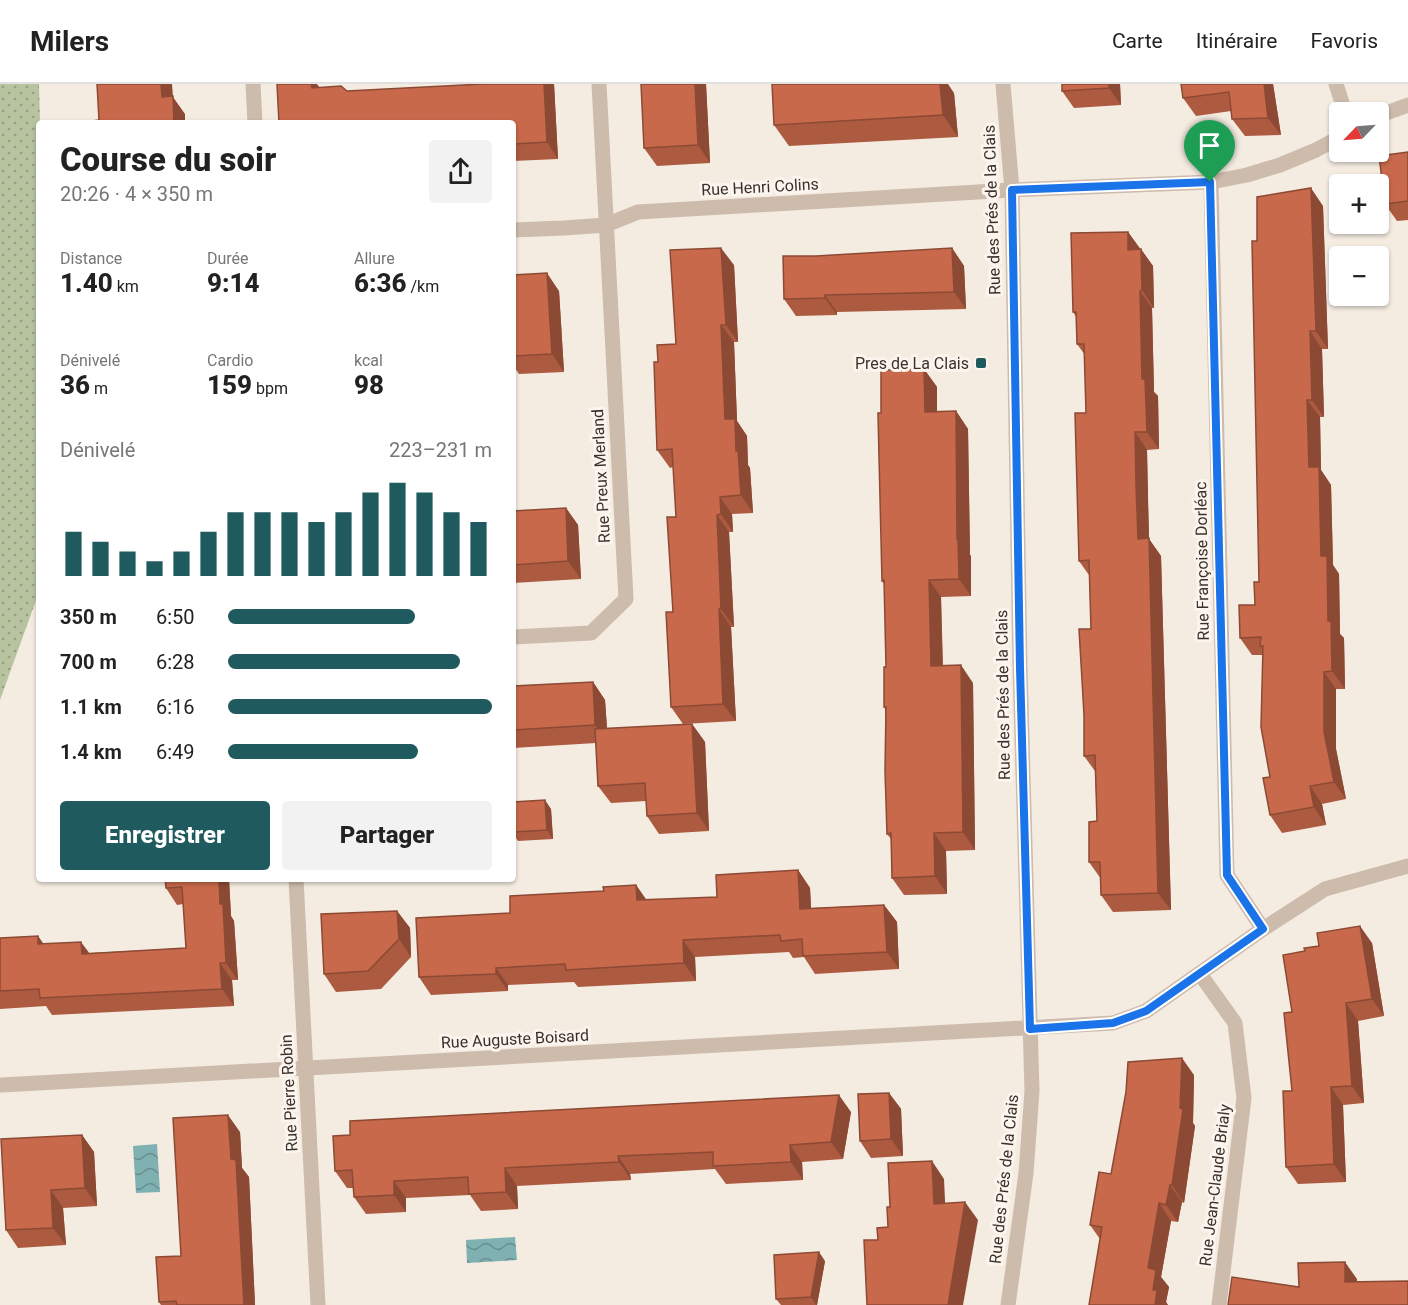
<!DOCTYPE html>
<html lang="fr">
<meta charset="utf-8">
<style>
:root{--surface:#fff;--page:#f2f2f2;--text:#222;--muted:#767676;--line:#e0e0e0;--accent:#1f5a5e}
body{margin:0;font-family:Roboto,sans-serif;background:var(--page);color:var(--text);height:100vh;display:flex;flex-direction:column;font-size:22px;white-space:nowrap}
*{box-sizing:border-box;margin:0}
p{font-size:20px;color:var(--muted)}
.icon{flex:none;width:33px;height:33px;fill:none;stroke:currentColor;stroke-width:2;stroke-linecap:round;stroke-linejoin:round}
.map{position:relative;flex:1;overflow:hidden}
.side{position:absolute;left:36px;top:36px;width:480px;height:762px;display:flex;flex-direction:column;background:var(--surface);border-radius:6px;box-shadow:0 2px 4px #0004}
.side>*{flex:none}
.needle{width:39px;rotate:245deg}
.buttons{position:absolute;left:1329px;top:18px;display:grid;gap:12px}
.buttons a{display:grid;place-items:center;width:60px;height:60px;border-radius:6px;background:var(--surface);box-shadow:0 2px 4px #0004;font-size:30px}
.pin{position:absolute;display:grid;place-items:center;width:51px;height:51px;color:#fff;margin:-62px -26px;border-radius:50% 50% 50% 0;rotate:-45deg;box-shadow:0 0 6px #0007}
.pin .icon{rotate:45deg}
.round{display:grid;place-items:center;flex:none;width:63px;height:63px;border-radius:6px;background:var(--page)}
.overview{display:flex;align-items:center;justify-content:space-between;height:102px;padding:0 24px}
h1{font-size:33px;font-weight:800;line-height:45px}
.metrics{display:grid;grid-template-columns:repeat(3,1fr);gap:9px;height:102px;padding:6px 24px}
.metrics div{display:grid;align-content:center}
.metrics b{font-size:26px;font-weight:800}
.metrics small{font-size:16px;font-weight:400}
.metrics p{font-size:16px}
.chart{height:168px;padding:12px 24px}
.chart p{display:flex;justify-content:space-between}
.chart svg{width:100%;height:108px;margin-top:6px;stroke:var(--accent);stroke-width:6}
.action{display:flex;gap:12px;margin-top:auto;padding:12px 24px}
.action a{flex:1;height:69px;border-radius:6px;background:var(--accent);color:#fff;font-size:24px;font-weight:800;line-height:69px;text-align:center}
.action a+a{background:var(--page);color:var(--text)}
ul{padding:0 24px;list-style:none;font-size:20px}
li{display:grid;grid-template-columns:96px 72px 1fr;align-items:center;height:45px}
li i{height:15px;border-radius:8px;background:var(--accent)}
header{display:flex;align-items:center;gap:36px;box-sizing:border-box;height:84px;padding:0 30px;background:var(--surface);border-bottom:2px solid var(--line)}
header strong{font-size:28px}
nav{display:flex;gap:33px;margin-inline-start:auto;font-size:21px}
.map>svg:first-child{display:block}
</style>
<header>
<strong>Milers</strong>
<nav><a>Carte</a><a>Itinéraire</a><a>Favoris</a></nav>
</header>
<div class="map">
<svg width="1408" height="1221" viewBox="0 0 1408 1221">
<defs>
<pattern id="grass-dots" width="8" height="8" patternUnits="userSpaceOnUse" patternTransform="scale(1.5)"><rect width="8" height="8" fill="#b8c4a0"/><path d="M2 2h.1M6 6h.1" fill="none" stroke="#97a083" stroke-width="1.8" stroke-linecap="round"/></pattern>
<pattern id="water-waves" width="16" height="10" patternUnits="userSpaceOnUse" patternTransform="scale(1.5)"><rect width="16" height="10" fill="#7fb0b2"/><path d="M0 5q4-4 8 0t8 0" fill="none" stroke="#699091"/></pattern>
</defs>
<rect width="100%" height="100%" fill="#f4ebe1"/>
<polygon fill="url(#grass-dots)" points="0,0 39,0 40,39 39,508 0,616"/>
<g fill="url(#water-waves)">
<polygon points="157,1060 160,1108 136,1109 133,1062"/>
<polygon points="515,1153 517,1176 467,1179 466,1156"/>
</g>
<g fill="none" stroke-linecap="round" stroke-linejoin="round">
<g stroke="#cdbbac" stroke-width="15">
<polyline points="253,0 255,39"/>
<polyline points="1003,0 1012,106 1020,584 1032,1007 1026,1089 1008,1221"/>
<polyline points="1336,0 1345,28"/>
<polyline points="1378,32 1408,21"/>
<polyline points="1211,98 1227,791 1263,845"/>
<polyline points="513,146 564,144 606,141 638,128 1012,106 1211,98 1247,91 1280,81 1316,66 1340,53"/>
<polyline points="513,553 591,549 626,515 599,0"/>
<polyline points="296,795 318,1221"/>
<polyline points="1200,890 1235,939 1244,1014 1219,1221"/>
<polyline points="2,1001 1113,939 1146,927 1263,845 1325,805 1408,782"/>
</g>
</g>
<g fill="#ac5a40">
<polygon points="554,0 558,75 513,77 513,39 319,3 347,7"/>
<polygon points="706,0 710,79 657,82 644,64"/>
<polygon points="1062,0 1120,0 1121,21 1074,24 1062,7"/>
<polygon points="1181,0 1273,0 1281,51 1245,52 1232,35 1231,27 1196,32 1183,14"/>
<polygon points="954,9 958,53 789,62 774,41"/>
<polygon points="1408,68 1408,136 1397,137 1385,120"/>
<polygon points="1323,122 1328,265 1322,265 1324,333 1320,333 1321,386 1331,401 1333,481 1339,490 1340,550 1344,554 1345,605 1336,605 1336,665 1346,715 1322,720 1326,741 1282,749 1270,731 1270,693 1262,571 1252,571 1240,554 1255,521 1259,498 1257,157"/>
<polygon points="1128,148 1153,182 1154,224 1152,224 1154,308 1158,312 1159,365 1147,366 1148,419 1149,455 1161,472 1171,826 1113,828 1101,811 1101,795 1089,778 1097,737 1095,687 1084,672 1091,545 1089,491 1079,477 1086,329 1085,271 1077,260 1077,234 1073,228"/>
<polygon points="952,164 964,182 966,225 837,228 837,231 796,232 784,215 816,172"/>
<polygon points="734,181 738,258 734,258 737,337 747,352 748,381 750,384 753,429 732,430 733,448 729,448 734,543 731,543 736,637 683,640 671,623 676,433 673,383 670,384 657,366 658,278 676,260"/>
<polygon points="513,191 559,207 564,288 519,290 513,281"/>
<polygon points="924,285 937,303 937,328 956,327 968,345 970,471 971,472 971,512 941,513 943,582 973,599 975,766 946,767 947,810 904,811 892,794 891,755 887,750 885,625 884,623 886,583 885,501 882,497 881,329"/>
<polygon points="566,424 578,441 581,495 513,499 513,427"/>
<polygon points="593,598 605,616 607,645 692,640 705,658 709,747 659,750 647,732 646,717 611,719 598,702 596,659 513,664 513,602"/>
<polygon points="551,725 553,755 518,757 513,750 513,748"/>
<polygon points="798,786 810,804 811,824 884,821 897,838 899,885 815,890 804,873 793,874 789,868 695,873 696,897 578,903 574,898 508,901 508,907 431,911 419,893 510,829 604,807 636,801 646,816 717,813"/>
<polygon points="229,795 231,832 234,837 238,896 232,896 234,922 52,931 46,922 0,925 0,854 38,852 43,860 89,869 186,864 183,820 177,821 166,804"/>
<polygon points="397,827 410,844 411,873 381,905 336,908 324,890"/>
<polygon points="1372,859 1384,932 1358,937 1364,1019 1343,1021 1346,1098 1298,1100 1286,1083 1292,1007 1292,928"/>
<polygon points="1194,991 1193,1039 1195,1042 1184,1119 1182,1118 1178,1138 1171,1137 1161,1193 1169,1203 1166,1218 1168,1221 1089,1221 1100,1155 1090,1141 1111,1090"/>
<polygon points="889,1009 901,1025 903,1072 871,1074 860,1057"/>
<polygon points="851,1028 843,1075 802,1078 803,1096 726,1100 715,1085 630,1090 631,1096 517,1102 518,1125 481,1127 470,1111 406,1114 406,1128 366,1130 354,1113 353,1104 347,1104 335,1087"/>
<polygon points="240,1048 242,1084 249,1093 255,1221 161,1221 159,1218"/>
<polygon points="82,1051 94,1068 97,1122 63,1124 66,1161 18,1164 6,1146"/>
<polygon points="825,1177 817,1221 781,1221 776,1215"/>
</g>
<g fill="#8c4a34">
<polygon points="161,0 172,0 173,13 185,30 185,39 174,39 162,13"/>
<polygon points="311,0 317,0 322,7 312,4"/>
<polygon points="544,0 554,0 558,75 547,58"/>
<polygon points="695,0 706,0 710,79 698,61"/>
<polygon points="940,0 948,0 954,9 958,53 943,31"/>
<polygon points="1109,0 1120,0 1121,21 1109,4"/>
<polygon points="1264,0 1273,0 1281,51 1268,34"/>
<polygon points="1311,104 1323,122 1328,265 1316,247"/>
<polygon points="1128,148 1140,165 1128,166"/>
<polygon points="721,164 734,181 738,258 726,241"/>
<polygon points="952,164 964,182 966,225 954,208"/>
<polygon points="1141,165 1153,182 1154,224 1142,206"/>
<polygon points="547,189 559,207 564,288 552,270"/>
<polygon points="1140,207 1152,224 1154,308 1158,312 1159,365 1147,348 1142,295"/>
<polygon points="825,211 837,228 837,231 825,214"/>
<polygon points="721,241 734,258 737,337 747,352 748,381 750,384 753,429 741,411 725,335"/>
<polygon points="1310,247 1322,265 1324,333 1312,316"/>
<polygon points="924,285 937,303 937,346 925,328"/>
<polygon points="1307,316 1320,333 1321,386 1331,401 1333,481 1339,490 1340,550 1344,554 1345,605 1332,587 1328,537 1321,472 1309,383"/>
<polygon points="956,327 968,345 970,471 971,472 971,512 959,495 957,455"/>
<polygon points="1135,348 1147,366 1149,455 1161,472 1171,826 1158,809 1138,455"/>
<polygon points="720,413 732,430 733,448 721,430"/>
<polygon points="566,424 578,441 581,495 568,477"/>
<polygon points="717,431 729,448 734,543 721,525"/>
<polygon points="929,496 941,513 943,600 931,582"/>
<polygon points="719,525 731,543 736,637 723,620"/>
<polygon points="961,581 973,599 975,766 963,748"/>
<polygon points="1324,588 1336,605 1336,665 1346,715 1334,698 1324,648"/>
<polygon points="593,598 605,616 608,658 595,641"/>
<polygon points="692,640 705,658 709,747 697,729"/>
<polygon points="1310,702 1322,720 1326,741 1314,723"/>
<polygon points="545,716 551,725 553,755 547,746"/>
<polygon points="934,749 946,767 947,810 935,792"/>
<polygon points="798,786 810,804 812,842 800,825"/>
<polygon points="219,795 229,795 231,832 234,837 238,896 226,879 220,820"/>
<polygon points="636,801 648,818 637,816"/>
<polygon points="884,821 897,838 899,885 887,868"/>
<polygon points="397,827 410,844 411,873 399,855"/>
<polygon points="1360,842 1372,859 1384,932 1372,915"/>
<polygon points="38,852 50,869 38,860"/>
<polygon points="683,856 695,873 696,897 684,879"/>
<polygon points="81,858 93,874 82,870"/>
<polygon points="220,879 232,896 234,922 222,905"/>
<polygon points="496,884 508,901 508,907 496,890"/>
<polygon points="1346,919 1358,937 1364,1019 1352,1002"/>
<polygon points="1182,974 1194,991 1193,1039 1195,1042 1184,1119 1172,1101 1180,1024"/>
<polygon points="1331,1003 1343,1021 1346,1098 1334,1080"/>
<polygon points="889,1009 901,1025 903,1072 891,1055"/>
<polygon points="839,1011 851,1028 843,1075 831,1058"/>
<polygon points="228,1031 240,1048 242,1084 249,1093 255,1221 244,1221 231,1075"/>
<polygon points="82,1051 94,1068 97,1122 85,1104"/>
<polygon points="790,1061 802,1078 803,1096 791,1078"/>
<polygon points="618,1072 630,1090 631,1096 619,1078"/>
<polygon points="932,1077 944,1095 946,1138 934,1120"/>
<polygon points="505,1084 517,1102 518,1125 506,1108"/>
<polygon points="394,1097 406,1114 406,1128 394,1111"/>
<polygon points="1170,1101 1182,1118 1178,1138 1166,1121"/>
<polygon points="51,1106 63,1124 66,1161 53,1144"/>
<polygon points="965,1118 978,1136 963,1221 948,1221"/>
<polygon points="1159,1119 1171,1137 1161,1193 1169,1203 1166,1218 1168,1221 1155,1221 1148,1184"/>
<polygon points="819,1168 825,1177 817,1221 816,1221 811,1213"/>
<polygon points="1345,1178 1357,1195 1357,1215 1345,1198"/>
</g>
<g fill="#c8694b" stroke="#8c4a34" stroke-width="1.5">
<polygon points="97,0 161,0 162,13 173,12 174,39 93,39 93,37 99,36"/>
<polygon points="277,0 311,0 312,4 341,2 347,7 483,0 544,0 547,58 513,60 513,39 279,39"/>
<polygon points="641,0 695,0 698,61 644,64"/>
<polygon points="772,0 940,0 943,31 774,41"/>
<polygon points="1062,0 1109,0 1109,4 1062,7"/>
<polygon points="1181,0 1264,0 1268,34 1232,35 1229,8 1183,14"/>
<polygon points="1408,68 1408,117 1385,120 1379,72"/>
<polygon points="1311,104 1316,247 1310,247 1312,316 1307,316 1309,383 1319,383 1321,472 1327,472 1328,537 1331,537 1332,587 1324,588 1324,648 1334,698 1310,702 1314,723 1270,731 1263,694 1270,693 1261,643 1263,562 1260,562 1261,553 1240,554 1239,521 1255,521 1254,498 1259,498 1252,157 1257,157 1257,113"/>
<polygon points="1128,148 1128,166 1141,165 1142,206 1140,207 1142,295 1145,295 1147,348 1135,348 1136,401 1138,455 1149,454 1158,809 1101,811 1100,778 1089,778 1089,738 1097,737 1095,671 1084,672 1084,631 1079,545 1091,545 1089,476 1079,477 1075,329 1086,329 1084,260 1077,260 1076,228 1073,228 1071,149"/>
<polygon points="721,164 726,241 721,241 725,335 735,335 736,367 738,367 741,411 720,413 721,430 717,431 721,525 719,525 723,620 671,623 666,528 673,528 667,433 676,433 672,365 657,366 654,278 658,278 657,261 676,260 670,166"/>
<polygon points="952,164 954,208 825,211 825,214 784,215 783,172 816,172"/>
<polygon points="547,189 552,270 513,272 513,191"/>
<polygon points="924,285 925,328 956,327 957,455 958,455 959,495 929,496 931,582 961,581 963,748 934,749 935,792 892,794 891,749 887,750 885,687 886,623 884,623 884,583 886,583 884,496 882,497 879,373 878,329 881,329 881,286"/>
<polygon points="566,424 568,477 513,481 513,427"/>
<polygon points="593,598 595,641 513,646 513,602"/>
<polygon points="692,640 697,729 647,732 645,699 598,702 595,645"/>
<polygon points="545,716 547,746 513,748 513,718"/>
<polygon points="798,786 800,825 884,821 887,868 803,872 802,855 781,857 780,851 683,856 684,879 566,886 565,880 496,884 496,890 419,893 416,834 510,829 510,812 604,807 603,803 636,801 637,816 717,813 716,791"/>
<polygon points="165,795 219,795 220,820 223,820 226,879 220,879 222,905 40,914 39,905 0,907 0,854 38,852 38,860 81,858 82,870 186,864 182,803 166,804"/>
<polygon points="397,827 399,855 368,887 324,890 321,830"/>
<polygon points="1360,842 1372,915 1346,919 1352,1002 1331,1003 1334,1080 1286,1083 1283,1007 1292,1007 1284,929 1292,928 1283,871 1305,867 1304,864 1319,862 1317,849"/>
<polygon points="1182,974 1180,1024 1183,1025 1172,1101 1170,1101 1166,1121 1159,1119 1148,1184 1156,1186 1153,1206 1157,1206 1155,1221 1089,1221 1102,1143 1090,1141 1099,1088 1111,1090 1126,1008 1128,978"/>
<polygon points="889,1009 891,1055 860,1057 858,1010"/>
<polygon points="839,1011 831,1058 790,1061 791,1078 713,1082 713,1068 618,1072 619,1078 505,1084 506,1108 469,1110 468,1093 394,1097 394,1111 354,1113 352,1086 335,1087 333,1052 350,1051 350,1037"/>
<polygon points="228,1031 231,1075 236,1076 244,1221 177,1221 176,1217 159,1218 156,1173 181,1172 173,1034"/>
<polygon points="82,1051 85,1104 51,1106 53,1144 6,1146 1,1055"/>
<polygon points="932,1077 934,1120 965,1118 948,1221 867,1221 864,1156 878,1156 877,1144 888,1143 887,1123 890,1123 888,1079"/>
<polygon points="819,1168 811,1213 776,1215 774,1171"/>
<polygon points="1345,1178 1345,1198 1408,1197 1408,1221 1228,1221 1232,1193 1299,1203 1298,1179"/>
</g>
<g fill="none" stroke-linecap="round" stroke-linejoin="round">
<g stroke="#fff" stroke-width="12">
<polygon id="route" points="1210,98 1227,791 1263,845 1146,927 1113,939 1030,945 1020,584 1012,106"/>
</g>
<use href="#route" stroke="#1a73e8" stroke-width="8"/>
</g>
<rect fill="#1f5a5e" stroke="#fbf5ee" stroke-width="2" x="975" y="273" width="12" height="12" rx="3"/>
<g text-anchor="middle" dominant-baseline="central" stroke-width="6" stroke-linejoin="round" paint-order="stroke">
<g font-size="16" fill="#3b302b" stroke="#fbf5ee">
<text transform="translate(760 103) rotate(-3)">Rue Henri Colins</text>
<text transform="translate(992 126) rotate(-92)">Rue des Prés de la Clais</text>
<text transform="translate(601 392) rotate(-93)">Rue Preux Merland</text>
<text transform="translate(1202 477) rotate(-91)">Rue Françoise Dorléac</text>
<text transform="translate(1003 611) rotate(-91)">Rue des Prés de la Clais</text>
<text transform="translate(515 955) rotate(-3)">Rue Auguste Boisard</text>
<text transform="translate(289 1009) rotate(-93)">Rue Pierre Robin</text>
<text transform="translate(1004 1095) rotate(-84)">Rue des Prés de la Clais</text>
<text transform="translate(1215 1101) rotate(-83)">Rue Jean-Claude Brialy</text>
</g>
<g font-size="16" fill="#3b302b" stroke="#fbf5ee" text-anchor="end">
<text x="969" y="279">Pres de La Clais</text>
</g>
</g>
</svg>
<div class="buttons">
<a><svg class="needle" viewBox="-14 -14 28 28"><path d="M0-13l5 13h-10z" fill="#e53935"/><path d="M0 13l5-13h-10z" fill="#767676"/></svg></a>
<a>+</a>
<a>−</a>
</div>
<div class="pin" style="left:1210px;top:98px;background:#1e9e55"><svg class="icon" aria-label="arrive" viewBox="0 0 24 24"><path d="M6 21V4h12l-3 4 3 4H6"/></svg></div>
<section class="side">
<div class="overview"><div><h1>Course du soir</h1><p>20:26 · 4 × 350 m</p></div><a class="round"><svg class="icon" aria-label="share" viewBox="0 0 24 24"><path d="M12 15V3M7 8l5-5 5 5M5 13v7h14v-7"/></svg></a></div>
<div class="metrics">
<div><p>Distance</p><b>1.40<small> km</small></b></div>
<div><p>Durée</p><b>9:14</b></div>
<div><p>Allure</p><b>6:36<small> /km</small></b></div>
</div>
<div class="metrics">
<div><p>Dénivelé</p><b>36<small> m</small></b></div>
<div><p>Cardio</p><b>159<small> bpm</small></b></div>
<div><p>kcal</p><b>98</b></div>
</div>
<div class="chart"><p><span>Dénivelé</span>223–231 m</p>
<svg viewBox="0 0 160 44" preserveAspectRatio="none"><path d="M5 44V26M15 44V30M25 44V34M35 44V38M45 44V34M55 44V26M65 44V18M75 44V18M85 44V18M95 44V22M105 44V18M115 44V10M125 44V6M135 44V10M145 44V18M155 44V22"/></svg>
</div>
<ul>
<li><b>350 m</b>6:50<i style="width:71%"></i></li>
<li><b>700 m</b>6:28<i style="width:88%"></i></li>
<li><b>1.1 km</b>6:16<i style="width:100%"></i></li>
<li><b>1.4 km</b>6:49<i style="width:72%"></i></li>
</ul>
<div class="action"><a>Enregistrer</a><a>Partager</a></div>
</section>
</div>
